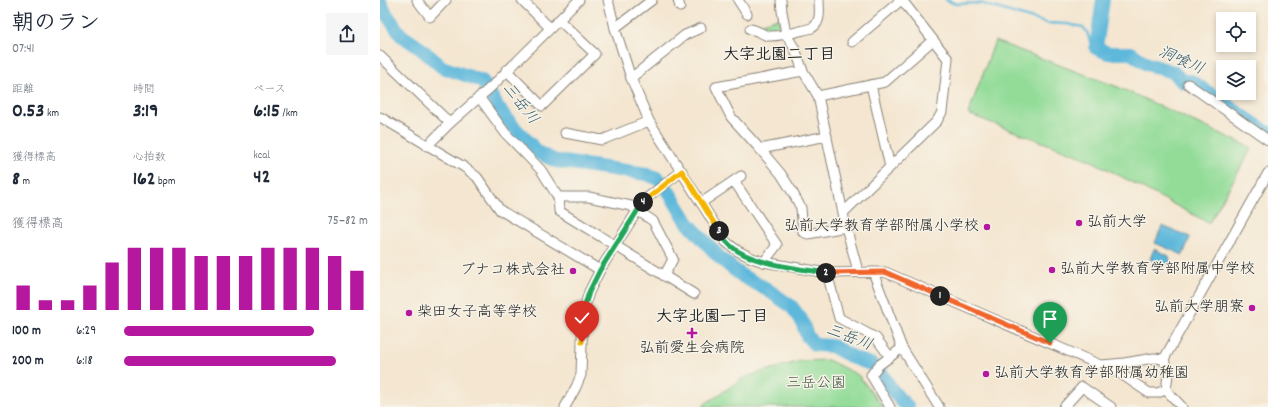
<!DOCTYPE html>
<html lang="ja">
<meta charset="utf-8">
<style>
:root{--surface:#fff;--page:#f6f6f7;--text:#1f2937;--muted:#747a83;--accent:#b5179e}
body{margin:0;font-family:Dekko,"Klee One",sans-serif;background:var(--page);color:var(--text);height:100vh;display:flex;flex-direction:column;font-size:15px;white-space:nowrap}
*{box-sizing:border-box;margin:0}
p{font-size:13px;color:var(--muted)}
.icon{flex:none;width:22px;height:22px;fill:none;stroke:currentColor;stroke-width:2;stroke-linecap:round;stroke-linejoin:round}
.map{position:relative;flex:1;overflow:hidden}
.details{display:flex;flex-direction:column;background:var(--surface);width:380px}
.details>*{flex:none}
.buttons{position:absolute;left:836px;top:12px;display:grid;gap:8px}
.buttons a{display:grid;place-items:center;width:40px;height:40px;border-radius:0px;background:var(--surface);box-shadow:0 2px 6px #0003;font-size:20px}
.pin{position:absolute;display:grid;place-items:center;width:34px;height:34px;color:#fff;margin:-41px -17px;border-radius:50% 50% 50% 0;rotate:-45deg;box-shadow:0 0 4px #0007}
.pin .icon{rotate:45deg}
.km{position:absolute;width:20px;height:20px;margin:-10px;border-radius:50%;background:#222;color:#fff;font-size:11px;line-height:20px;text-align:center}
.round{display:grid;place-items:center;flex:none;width:42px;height:42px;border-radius:0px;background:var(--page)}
.overview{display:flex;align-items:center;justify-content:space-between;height:68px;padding:0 12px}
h1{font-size:22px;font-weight:800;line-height:30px}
.stats{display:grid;grid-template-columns:repeat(3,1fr);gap:6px;height:68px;padding:4px 12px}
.stats div{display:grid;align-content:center}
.stats b{font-size:20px;font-weight:800}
.stats small{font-size:11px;font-weight:400}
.stats p{font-size:11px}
.chart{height:112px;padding:8px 12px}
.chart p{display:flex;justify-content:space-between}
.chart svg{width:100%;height:72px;margin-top:4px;stroke:var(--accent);stroke-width:6}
ul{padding:0 12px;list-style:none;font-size:13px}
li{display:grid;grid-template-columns:64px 48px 1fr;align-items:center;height:30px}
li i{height:10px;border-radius:5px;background:var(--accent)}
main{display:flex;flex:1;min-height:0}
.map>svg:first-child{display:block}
</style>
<main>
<section class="details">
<div class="overview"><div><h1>朝のラン</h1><p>07:41</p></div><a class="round"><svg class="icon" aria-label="share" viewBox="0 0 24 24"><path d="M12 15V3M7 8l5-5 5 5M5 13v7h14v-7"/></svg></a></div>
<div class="stats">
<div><p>距離</p><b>0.53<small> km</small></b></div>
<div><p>時間</p><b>3:19</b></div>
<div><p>ペース</p><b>6:15<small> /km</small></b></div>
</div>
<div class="stats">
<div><p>獲得標高</p><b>8<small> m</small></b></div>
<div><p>心拍数</p><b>162<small> bpm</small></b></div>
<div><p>kcal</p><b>42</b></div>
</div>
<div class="chart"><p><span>獲得標高</span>75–82 m</p>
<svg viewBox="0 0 160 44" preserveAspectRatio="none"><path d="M5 44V29M15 44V38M25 44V38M35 44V29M45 44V15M55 44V6M65 44V6M75 44V6M85 44V11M95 44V11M105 44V11M115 44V6M125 44V6M135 44V6M145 44V11M155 44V20"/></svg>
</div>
<ul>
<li><b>100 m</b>6:29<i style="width:78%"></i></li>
<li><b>200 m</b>6:18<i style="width:87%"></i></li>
</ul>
</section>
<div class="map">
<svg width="888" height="407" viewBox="0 0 888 407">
<rect width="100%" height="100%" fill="#f7f3e8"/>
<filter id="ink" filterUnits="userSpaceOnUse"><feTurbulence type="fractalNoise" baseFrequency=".025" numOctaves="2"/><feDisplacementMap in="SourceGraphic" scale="8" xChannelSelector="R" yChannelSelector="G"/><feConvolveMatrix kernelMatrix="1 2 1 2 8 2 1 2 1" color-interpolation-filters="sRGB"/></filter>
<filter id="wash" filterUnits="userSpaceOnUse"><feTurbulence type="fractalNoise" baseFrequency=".012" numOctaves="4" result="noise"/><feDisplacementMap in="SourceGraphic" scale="16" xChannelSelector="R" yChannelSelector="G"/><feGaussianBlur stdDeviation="0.9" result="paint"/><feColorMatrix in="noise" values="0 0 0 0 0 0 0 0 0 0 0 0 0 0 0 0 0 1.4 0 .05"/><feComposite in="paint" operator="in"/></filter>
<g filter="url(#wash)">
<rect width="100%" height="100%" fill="#f4e6d0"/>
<g fill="#93dc98" stroke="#587c5a">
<polygon points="399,18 399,28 386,29 382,23"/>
<polygon points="615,41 738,87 872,148 829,223 710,160 588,114"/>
<polygon points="448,360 478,375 503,407 323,407 325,404 365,377 420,361"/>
</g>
<g fill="#5db8db" stroke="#3c6a7c">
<polygon points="782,226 810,237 803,255 775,243"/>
<polygon points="774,249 789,256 790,261 789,264 782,265 770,259"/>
</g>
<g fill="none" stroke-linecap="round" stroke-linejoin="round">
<polyline stroke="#5db8db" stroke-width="2.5" points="566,0 576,4 600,3 666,23 687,24 703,27 707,32 711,44 716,48"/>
<g stroke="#5db8db" stroke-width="14">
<polyline points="723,0 716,48 728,53 751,53 767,64 793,72 803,82 811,81 888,133"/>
<polyline points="0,2 7,15 21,35 40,48 62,67 102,81 119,109 132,125 159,153 176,161 267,174 279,179"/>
<polyline points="287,189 308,223 340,258 362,276 385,288 411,306 421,319 427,336 435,345 452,346 474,358 493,365"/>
<path d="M500 370C508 386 515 395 528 407"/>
</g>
</g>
</g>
<g filter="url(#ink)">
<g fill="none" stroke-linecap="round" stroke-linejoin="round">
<g stroke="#888176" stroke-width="11">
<g id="minor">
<polyline points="37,0 50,17 66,0"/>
<polyline points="142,0 170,28"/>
<polyline points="228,0 235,28 251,78 269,121 346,242 358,251 372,258 384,262 447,273 505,272 741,374 769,393 777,393 786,390"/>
<polyline points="298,0 300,7"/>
<polyline points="358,0 367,14"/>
<polyline points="401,0 402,11 406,34 415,49 423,71 438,96 466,227 478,271"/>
<polyline points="235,28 272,0"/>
<path d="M370 29C378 30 383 35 388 36 402 37 419 31 432 28 442 22 439 9 439 0"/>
<polyline points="472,42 521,0"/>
<polyline points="0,56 70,123"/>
<polyline points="126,70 162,106 215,54 179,20"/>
<polyline points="423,71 336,87 351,117 380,149 401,174 413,193 421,208 423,232 428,234 466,227"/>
<polyline points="251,78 305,35 321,28"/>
<polyline points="808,84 888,140"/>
<polyline points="491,85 510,167"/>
<polyline points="438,96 505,82 553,40"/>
<polyline points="99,97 126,134 161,170 178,197 179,211 314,294"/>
<polyline points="0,117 84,167 97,177 120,210 220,270"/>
<polyline points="185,133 222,140 269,121"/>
<polyline points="47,146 70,123 111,87 199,0"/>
<polyline points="380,149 447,136"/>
<polyline points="354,181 397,245 384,262"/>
<polyline points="178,197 209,197 251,206 273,221 293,259 284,276"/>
<polyline points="321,203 361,176"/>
<polyline points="464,212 557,121 562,112 568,59 522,0"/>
<polyline points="493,272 522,348 559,407"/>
<polyline points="447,273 459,318 496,338 510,357"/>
<polyline points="722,365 744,363 774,358 784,359"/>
<polyline points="786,390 788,375 784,359 888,173"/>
<polyline points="786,390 802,407"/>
<polyline points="185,407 196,387 201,375 203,313 209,292 220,270 264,200 302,171"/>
<polyline points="510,407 491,375 499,365 522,348"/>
<polyline points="684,407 702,387 731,407"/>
</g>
</g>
<use href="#minor" stroke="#fff" stroke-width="9"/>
</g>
</g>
<g fill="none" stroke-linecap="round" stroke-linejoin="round" filter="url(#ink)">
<g stroke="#fff" stroke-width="8">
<polyline id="split-1" points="560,296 670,343"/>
</g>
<g stroke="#fff" stroke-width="8">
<polyline id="split-2" points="446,273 505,272 560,296"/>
</g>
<g stroke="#fff" stroke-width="8">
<path id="split-3" d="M339 231C341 234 343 238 346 241 364 264 418 268 446 273"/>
</g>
<g stroke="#fff" stroke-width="8">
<polyline id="split-4" points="263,202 302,171 339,231"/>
</g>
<g stroke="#fff" stroke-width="8">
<polyline id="split-5" points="205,305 209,292 220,270 263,202"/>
</g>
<g stroke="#fff" stroke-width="8">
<polyline id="split-6" points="202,342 203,313 205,305"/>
</g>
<use href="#split-1" stroke="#f0652b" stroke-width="5"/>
<use href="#split-2" stroke="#f0652b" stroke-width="5"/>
<use href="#split-3" stroke="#22a559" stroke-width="5"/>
<use href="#split-4" stroke="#f5b400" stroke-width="5"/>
<use href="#split-5" stroke="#22a559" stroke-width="5"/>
<use href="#split-6" stroke="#f5b400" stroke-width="5"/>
</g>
<g fill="#b5179e" stroke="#f7f3e8" stroke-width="1.5">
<circle cx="699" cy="223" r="4"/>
<circle cx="607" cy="227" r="4"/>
<circle cx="672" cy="270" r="4"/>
<circle cx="193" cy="271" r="4"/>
<circle cx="872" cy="308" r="4"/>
<circle cx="29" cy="313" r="4"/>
<path d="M310 327h4v4h4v4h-4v4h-4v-4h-4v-4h4z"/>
<circle cx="606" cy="374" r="4"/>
</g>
<g text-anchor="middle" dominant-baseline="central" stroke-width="3" stroke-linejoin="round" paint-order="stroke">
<g font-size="15" fill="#1c1c1c" stroke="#f7f3e8" text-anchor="start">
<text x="707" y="223">弘前大学</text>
<text x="599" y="227" text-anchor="end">弘前大学教育学部附属小学校</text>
<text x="680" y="270">弘前大学教育学部附属中学校</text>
<text x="185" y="271" text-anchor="end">ブナコ株式会社</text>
<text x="864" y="308" text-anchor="end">弘前大学朋寮</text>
<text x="37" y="313">柴田女子高等学校</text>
<text x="312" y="349" text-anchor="middle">弘前愛生会病院</text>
<text x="614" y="374">弘前大学教育学部附属幼稚園</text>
</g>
<g font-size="15" fill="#405641" stroke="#f7f3e8">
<text x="436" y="384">三岳公園</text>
</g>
<g font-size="16" font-weight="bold" fill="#1c1c1c" stroke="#f7f3e8">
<text x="399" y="55">大字北園二丁目</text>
<text x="332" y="317">大字北園一丁目</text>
</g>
<g font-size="16" font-style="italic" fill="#365a68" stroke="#f7f3e8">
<text transform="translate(801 61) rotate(24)">洞喰川</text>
<text transform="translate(140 104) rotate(52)">三岳川</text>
<text transform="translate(469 338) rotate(21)">三岳川</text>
</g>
</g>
</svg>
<div class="buttons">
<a><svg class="icon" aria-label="locate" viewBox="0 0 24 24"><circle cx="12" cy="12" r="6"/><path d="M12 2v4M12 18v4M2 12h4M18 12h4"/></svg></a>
<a><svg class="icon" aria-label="layers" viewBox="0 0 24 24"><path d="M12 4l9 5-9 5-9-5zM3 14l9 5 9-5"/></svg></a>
</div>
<div class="pin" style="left:670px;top:343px;background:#1e9e55"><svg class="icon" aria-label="arrive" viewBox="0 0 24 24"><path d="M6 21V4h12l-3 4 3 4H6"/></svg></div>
<div class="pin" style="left:202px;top:342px;background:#d93025"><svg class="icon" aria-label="check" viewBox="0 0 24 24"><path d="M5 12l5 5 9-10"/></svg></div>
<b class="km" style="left:560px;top:296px">1</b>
<b class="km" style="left:446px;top:273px">2</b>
<b class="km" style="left:339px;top:231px">3</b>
<b class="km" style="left:263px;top:202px">4</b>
</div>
</main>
